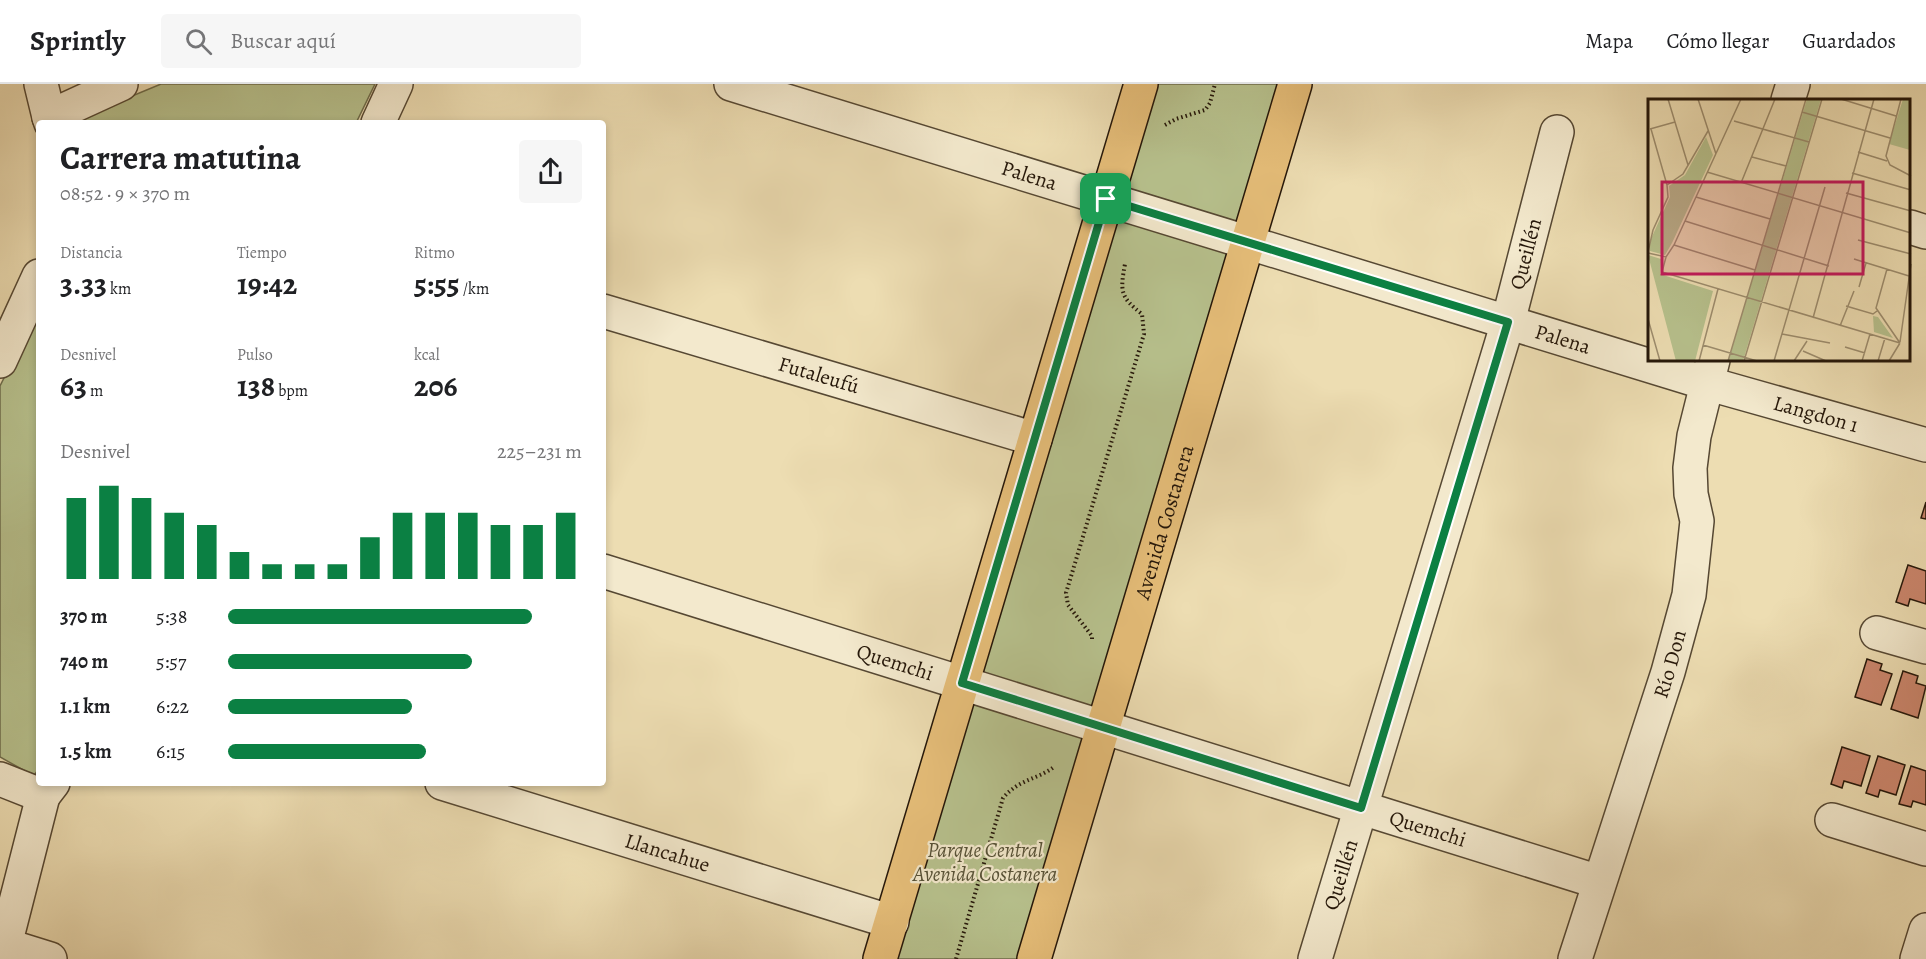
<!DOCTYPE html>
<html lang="es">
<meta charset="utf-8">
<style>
:root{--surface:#fff;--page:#f6f6f6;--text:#202124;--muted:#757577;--line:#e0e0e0;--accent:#0b8043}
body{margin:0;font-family:Alegreya,serif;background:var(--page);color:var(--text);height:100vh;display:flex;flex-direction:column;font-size:22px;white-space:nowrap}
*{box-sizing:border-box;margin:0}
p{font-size:20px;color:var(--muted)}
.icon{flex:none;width:33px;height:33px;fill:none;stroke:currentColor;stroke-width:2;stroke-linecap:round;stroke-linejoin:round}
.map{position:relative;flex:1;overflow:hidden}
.drawer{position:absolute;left:36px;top:36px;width:570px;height:666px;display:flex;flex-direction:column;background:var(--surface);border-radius:6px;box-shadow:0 3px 9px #0003}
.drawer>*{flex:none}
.pin{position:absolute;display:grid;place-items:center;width:51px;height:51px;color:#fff;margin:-26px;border-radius:12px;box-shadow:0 3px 9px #0006}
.round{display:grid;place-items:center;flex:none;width:63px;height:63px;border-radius:6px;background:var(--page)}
.headline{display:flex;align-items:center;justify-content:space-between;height:102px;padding:0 24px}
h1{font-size:33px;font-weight:700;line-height:45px}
.stats{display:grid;grid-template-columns:repeat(3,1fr);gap:9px;height:102px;padding:6px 24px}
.stats div{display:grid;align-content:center}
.stats b{font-size:30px;font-weight:700}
.stats small{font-size:16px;font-weight:400}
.stats p{font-size:16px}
.chart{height:168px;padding:12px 24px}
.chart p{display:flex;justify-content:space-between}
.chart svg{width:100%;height:108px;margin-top:6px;stroke:var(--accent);stroke-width:6}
ul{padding:0 24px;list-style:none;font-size:20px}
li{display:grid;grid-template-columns:96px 72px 1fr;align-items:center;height:45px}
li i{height:15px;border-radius:8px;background:var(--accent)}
header{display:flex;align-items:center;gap:36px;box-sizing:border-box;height:84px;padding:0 30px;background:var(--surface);border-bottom:2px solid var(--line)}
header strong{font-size:28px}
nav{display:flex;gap:33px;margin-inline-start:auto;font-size:21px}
.search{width:420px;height:54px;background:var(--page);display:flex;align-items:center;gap:15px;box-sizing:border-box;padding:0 21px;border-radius:6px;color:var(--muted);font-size:22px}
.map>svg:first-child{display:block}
</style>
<header>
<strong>Sprintly</strong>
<div class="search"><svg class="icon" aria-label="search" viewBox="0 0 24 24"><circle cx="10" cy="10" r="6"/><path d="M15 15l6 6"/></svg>Buscar aquí</div>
<nav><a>Mapa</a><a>Cómo llegar</a><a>Guardados</a></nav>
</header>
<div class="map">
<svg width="1926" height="875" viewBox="0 0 1926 875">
<rect width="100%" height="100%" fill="#edddb2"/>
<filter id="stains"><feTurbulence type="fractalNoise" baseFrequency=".00333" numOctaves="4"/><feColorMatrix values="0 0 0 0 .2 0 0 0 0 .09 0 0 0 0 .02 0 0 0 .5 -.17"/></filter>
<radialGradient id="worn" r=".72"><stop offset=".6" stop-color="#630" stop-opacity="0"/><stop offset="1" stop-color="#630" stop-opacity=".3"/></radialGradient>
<g fill="#b7c18d" stroke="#6e6c4b" stroke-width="1.5">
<polygon points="161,0 375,0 356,39 67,39"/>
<polygon points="1148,0 1288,0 1027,875 886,875"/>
<polygon points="39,225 39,684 34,692 0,673 0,302"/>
</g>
<g fill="#cc866d" stroke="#241609" stroke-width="1.5">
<polygon points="1926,418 1926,435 1921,434"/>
<polygon points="1908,481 1926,487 1926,520 1910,515 1908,522 1896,518"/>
<polygon points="1867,575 1882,580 1880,586 1892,590 1881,621 1855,613"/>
<polygon points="1903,587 1918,592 1916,599 1926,602 1918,634 1891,625"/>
<polygon points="1842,663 1870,672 1861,702 1844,697 1842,704 1831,700"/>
<polygon points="1878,672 1905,681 1896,711 1880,706 1878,713 1866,709"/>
<polygon points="1911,682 1926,687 1926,721 1913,717 1911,723 1899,720"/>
</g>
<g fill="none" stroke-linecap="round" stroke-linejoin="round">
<g stroke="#564833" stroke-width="36">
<g id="minor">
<polyline points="41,0 49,33"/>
<path id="s1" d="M731 0 1706 299 1926 361"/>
<polyline points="1788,16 1793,0"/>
<polyline points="51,39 49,33 121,0"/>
<polyline points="378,39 396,0"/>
<polyline points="1910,143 1926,148"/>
<path id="s2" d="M603 227 1035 355"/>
<polyline points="0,277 39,192"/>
<path id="s3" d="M603 487 1599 798"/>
<polyline points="1877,549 1926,563"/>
<polyline points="0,695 43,712 53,699"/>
<path id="s4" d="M442 699 892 838"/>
<polyline points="43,712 5,861 50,875"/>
<polyline points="1832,736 1926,765"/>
<path id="s5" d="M1315 875 1508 238 1557 48"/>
<path id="s6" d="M1575 875 1668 588 1689 511 1697 437 1691 410 1690 384 1694 352 1713 276"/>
<polyline points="1917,875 1926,846"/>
</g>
</g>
<g stroke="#241609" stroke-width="36">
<g id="major">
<polyline points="880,875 1141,0"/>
<path id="s7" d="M1034 875 1295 0"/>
</g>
</g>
<g stroke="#241609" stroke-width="4" stroke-dasharray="1.5 3" stroke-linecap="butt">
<polyline points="1165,41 1176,35 1205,26 1210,19 1215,0"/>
<path d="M1092 555V552L1068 521 1066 509 1144 250 1142 230C1120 213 1120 207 1125 180"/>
<path d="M956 875 1003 714C1020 694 1038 696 1055 682"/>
</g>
<use href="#minor" stroke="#f3e9cd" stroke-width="33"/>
<use href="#major" stroke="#e6be79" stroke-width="33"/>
</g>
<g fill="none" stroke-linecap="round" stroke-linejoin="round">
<g stroke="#fff" stroke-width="12">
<polygon id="route" points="1106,115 1508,238 1361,724 962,599"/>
</g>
<use href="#route" stroke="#0b8043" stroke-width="8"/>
</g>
<g text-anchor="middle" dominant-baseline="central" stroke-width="4.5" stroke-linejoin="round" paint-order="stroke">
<g font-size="21" fill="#241609" stroke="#f3e9cd">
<text stroke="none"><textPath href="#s1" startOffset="312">Palena</textPath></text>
<text stroke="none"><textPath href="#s5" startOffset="736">Queillén</textPath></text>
<text stroke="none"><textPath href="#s1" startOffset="870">Palena</textPath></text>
<text stroke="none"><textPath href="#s2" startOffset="225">Futaleufú</textPath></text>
<text stroke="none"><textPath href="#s1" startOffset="1134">Langdon 1</textPath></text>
<text stroke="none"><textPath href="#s7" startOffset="456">Avenida Costanera</textPath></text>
<text stroke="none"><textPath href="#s3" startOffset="306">Quemchi</textPath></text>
<text stroke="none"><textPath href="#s6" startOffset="310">Río Don</textPath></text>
<text stroke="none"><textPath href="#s3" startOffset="864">Quemchi</textPath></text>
<text stroke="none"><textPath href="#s4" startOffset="236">Llancahue</textPath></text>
<text stroke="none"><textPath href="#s5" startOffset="88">Queillén</textPath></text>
</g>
<g font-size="21" font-style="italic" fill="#575237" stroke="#f3e9cd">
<text x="985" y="766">Parque Central<tspan x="985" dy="24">Avenida Costanera</tspan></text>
</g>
</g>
<g transform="translate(1648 15)">
<rect width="262" height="262" fill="#edddb2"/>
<path d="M159 0H173L95 262H80ZM255 0H262V51L241 45ZM58 38 65 56 24 144 17 156 2 152V142L22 98 21 87 37 76ZM0 156 13 160 12 175 65 192 47 262H28ZM225 217 230 218 245 239 226 233Z" fill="#b7c18d"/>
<path fill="none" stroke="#9d8d6e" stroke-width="1.5" d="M20 0 40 66M50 0 68 55M193 0 248 17M253 0 238 57 242 66 263 77M154 13 242 39M86 22 161 43M2 30 27 23M3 30 19 86M210 53 239 62M104 58 138 67M59 73 263 134M204 74 263 91M93 84 127 0M198 94 263 112M48 98 122 120M37 122 181 167M210 141 263 155M26 146 107 171M0 153 5 131 20 98 19 86 35 75 60 32M0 154 18 158 26 146 93 0M18 158 14 173 252 244M206 160 261 177M239 170 228 209 252 244M211 188 218 164M198 207 225 215 229 212M165 219 226 0M0 220 12 262M192 227 206 192M134 235 182 244M252 243 263 165M55 246 109 262M197 248 217 254M155 252 178 262M51 262 70 190M80 262 158 0M96 262 174 0M126 262 177 88M146 262 159 242M214 262 222 235M230 262 237 239M241 262 252 244"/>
<path fill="#c2185b" fill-opacity="0.15" stroke="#c2185b" stroke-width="3" d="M14 83H215V175H14Z"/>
<rect width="262" height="262" fill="none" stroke="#241609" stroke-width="3"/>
</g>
<rect width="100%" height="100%" filter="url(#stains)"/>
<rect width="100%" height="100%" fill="url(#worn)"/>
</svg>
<div class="pin" style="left:1106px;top:115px;background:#1e9e55"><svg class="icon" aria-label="arrive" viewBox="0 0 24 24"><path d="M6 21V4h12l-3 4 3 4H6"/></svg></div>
<section class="drawer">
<div class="headline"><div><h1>Carrera matutina</h1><p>08:52 · 9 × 370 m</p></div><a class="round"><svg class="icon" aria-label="share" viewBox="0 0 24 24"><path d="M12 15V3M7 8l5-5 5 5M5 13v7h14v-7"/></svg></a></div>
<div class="stats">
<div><p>Distancia</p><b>3.33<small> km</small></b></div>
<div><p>Tiempo</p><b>19:42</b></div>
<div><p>Ritmo</p><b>5:55<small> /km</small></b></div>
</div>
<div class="stats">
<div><p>Desnivel</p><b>63<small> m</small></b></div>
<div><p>Pulso</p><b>138<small> bpm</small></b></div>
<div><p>kcal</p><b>206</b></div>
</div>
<div class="chart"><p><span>Desnivel</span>225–231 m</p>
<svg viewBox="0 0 160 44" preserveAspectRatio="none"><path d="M5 44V11M15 44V6M25 44V11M35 44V17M45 44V22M55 44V33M65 44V38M75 44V38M85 44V38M95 44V27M105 44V17M115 44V17M125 44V17M135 44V22M145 44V22M155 44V17"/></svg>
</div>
<ul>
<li><b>370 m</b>5:38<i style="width:86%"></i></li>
<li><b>740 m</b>5:57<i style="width:69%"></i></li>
<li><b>1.1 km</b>6:22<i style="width:52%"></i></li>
<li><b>1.5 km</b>6:15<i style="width:56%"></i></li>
</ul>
</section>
</div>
